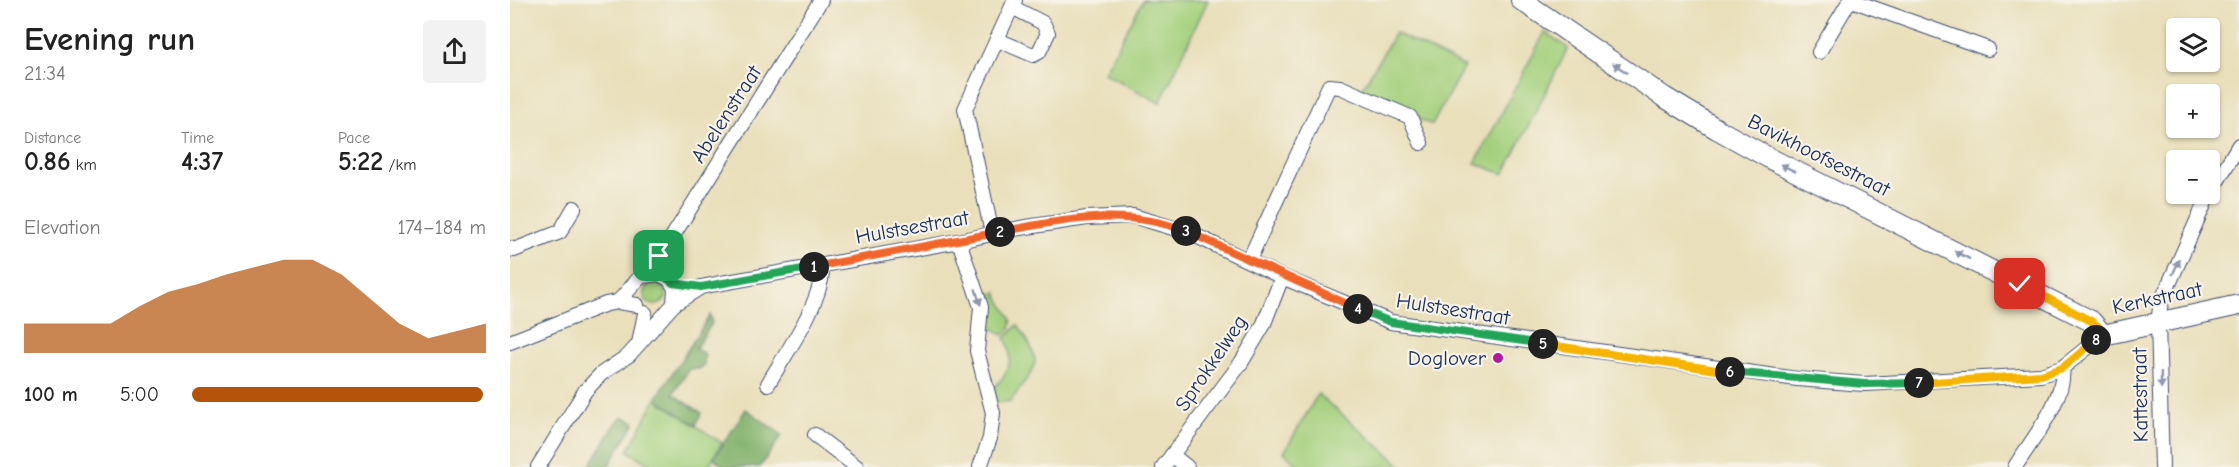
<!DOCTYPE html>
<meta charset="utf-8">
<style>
:root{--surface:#fff;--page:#f2f2f2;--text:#222;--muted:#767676;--accent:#b45309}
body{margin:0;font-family:"Comic Neue",sans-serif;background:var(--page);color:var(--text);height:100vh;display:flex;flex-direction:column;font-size:22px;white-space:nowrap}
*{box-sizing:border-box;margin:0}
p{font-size:20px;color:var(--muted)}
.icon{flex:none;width:33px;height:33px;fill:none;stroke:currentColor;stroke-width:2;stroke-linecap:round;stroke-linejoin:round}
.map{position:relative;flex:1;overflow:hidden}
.side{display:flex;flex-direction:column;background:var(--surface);width:510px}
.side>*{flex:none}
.fabs{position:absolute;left:1656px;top:18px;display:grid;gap:12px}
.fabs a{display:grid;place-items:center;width:54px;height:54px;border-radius:6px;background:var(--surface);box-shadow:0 2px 4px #0004;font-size:30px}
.pin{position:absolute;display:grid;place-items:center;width:51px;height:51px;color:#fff;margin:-26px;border-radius:12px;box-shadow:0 3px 9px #0006}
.km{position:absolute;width:30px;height:30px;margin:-15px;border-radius:50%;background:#222;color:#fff;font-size:16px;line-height:30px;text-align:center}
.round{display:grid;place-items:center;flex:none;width:63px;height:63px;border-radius:6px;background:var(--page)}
.summary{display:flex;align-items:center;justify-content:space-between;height:102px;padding:0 24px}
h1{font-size:33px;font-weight:700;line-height:45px}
.figures{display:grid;grid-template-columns:repeat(3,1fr);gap:9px;height:102px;padding:6px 24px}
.figures div{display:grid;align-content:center}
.figures b{font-size:26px;font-weight:700}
.figures small{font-size:16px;font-weight:400}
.figures p{font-size:16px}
.chart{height:168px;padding:12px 24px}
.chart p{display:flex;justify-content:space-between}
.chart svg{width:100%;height:108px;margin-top:6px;fill:var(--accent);opacity:.7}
ul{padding:0 24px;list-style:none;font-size:20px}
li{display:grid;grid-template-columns:96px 72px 1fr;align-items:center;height:45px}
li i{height:15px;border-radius:8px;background:var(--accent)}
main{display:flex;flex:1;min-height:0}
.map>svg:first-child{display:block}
</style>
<main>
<section class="side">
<div class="summary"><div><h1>Evening run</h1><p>21:34</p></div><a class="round"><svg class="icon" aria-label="share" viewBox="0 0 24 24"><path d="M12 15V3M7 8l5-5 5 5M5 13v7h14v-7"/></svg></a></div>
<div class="figures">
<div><p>Distance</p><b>0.86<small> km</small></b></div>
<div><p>Time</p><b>4:37</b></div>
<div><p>Pace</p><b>5:22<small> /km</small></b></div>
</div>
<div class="chart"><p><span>Elevation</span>174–184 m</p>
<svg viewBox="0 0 160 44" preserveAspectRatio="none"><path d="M0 44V32L10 32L20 32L30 32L40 25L50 19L60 16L70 12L80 9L90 6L100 6L110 12L120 22L130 32L140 38L150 35L160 32V44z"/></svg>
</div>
<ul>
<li><b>100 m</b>5:00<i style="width:99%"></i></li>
</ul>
</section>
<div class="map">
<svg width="1729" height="467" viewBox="0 0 1729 467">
<rect width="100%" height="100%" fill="#f7f3e8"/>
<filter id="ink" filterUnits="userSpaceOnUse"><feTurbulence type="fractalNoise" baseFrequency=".0167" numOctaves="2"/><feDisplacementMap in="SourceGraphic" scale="12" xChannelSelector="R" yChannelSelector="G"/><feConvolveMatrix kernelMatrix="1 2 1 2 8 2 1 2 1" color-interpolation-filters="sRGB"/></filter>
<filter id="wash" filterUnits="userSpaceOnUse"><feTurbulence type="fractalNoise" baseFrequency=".008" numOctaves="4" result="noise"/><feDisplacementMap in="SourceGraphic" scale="24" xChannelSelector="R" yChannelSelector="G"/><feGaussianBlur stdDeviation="1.35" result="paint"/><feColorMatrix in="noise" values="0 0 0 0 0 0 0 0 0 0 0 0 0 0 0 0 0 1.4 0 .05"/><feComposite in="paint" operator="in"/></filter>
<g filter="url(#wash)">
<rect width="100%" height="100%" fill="#e9dfba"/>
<g fill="#a4d07d" stroke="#60806e" stroke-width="1.5">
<polygon points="633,0 698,0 650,103 594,73"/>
<polygon points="1035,32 1058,48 994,174 965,163"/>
<polygon points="885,33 954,66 922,125 850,92"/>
<circle cx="145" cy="294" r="11"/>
<path d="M487 292C490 309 514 321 493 335L474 322 473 297Z"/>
<path d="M508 325C535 368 527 362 501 401L486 403 483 388C499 375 505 357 495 338Z"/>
<polygon points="808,394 893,467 790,467 774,452"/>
<polygon points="146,399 212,443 198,467 143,467 118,451"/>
</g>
<g fill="#83b26c" stroke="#4f7065" stroke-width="1.5">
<polygon points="200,315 202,323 185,349 195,354 194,364 189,369 179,369 163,394 192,413 186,425 146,399"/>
<polygon points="236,409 272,435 250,467 214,467 204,458"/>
<polygon points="113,417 125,422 98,467 79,467 108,420"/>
</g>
</g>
<g filter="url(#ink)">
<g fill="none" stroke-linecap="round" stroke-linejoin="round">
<g stroke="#3a496c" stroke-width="16">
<g id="street">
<polyline points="1341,0 1478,49"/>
<polyline points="488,40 523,55 529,52 538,33 533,23 502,7"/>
<polyline points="1309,52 1340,0"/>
<polyline points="482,233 455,109 505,0"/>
<polyline points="449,241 471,307 467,351 483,413 480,438 470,467"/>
<polyline points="0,248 4,250 50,232 64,208"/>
<polyline points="739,260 819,86 830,87 900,117 911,143"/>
<polyline points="108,302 154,250 311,0"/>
<polyline points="164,304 191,287 206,284 449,241 510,228 577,218 623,216 680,233 772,277 881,322 1287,379 1354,384 1531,375 1552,368 1593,335"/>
<polyline points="0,342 96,304 108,302 127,305"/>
<polyline points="129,343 135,313"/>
<path d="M258 384C275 354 315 299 312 265"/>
<polyline points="305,435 347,467"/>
<polyline points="662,455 677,467"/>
<polyline points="28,467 75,391 91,374 119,355 164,304 165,288 159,279 149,274 133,276"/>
<polyline points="653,467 731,363 753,326 772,277"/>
<path d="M1505 467C1520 442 1557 398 1552 368"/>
<polyline points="1652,467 1648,322 1651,302 1697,198 1729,145"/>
</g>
</g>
<g stroke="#3a496c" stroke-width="22">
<polyline id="secondary" points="1011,0 1154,97 1207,129 1261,159 1581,321 1593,335 1729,305"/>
</g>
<use href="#street" stroke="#fff" stroke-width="14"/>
<use href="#secondary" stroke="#fff" stroke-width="20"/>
</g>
<defs><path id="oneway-solid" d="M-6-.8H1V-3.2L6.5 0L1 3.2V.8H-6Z" transform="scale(1.5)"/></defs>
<g fill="#8d97ae">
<use href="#oneway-solid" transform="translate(1110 68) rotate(-146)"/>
<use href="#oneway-solid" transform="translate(1278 168) rotate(-154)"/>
<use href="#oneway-solid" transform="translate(1452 255) rotate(-153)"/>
<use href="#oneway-solid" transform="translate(1666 267) rotate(-66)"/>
<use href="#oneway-solid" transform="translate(468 297) rotate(73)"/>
<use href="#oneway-solid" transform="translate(1651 380) rotate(89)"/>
</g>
</g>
<g fill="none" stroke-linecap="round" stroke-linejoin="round" filter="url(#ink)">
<g stroke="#fff" stroke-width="12">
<polyline id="split-1" points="149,256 154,250 154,276 163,283 191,287 304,267"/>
</g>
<g stroke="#fff" stroke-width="12">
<polyline id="split-2" points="304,267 490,232"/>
</g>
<g stroke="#fff" stroke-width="12">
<path id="split-3" d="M490 232C551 220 616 207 676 231"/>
</g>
<g stroke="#fff" stroke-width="12">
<polyline id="split-4" points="676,231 848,309"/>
</g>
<g stroke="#fff" stroke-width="12">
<polyline id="split-5" points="848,309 881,322 1033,344"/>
</g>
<g stroke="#fff" stroke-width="12">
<polyline id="split-6" points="1033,344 1220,372"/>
</g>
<g stroke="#fff" stroke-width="12">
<polyline id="split-7" points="1220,372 1354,384 1409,383"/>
</g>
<g stroke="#fff" stroke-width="12">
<polyline id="split-8" points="1409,383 1531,375 1552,368 1586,340"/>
</g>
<g stroke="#fff" stroke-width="12">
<polyline id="split-9" points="1510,284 1581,321 1589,327 1593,335 1586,340"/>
</g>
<use href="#split-1" stroke="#22a559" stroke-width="8"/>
<use href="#split-2" stroke="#f0652b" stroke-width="8"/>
<use href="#split-3" stroke="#f0652b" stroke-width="8"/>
<use href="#split-4" stroke="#f0652b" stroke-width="8"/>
<use href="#split-5" stroke="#22a559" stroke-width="8"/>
<use href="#split-6" stroke="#f5b400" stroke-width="8"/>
<use href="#split-7" stroke="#22a559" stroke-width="8"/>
<use href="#split-8" stroke="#f5b400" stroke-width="8"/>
<use href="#split-9" stroke="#f5b400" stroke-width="8"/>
</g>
<circle fill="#b5179e" stroke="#f7f3e8" stroke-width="2" cx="988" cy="358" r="6"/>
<g text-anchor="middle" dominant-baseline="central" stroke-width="4.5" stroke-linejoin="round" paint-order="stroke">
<g font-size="21" fill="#1b2f5e" stroke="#f7f3e8">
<text transform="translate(216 114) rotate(-57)">Abelenstraat</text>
<text transform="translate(1309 155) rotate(27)">Bavikhoofsestraat</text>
<text transform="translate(402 227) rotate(-10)">Hulstsestraat</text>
<text transform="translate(1647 298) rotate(-12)">Kerkstraat</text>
<text transform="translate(943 309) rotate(9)">Hulstsestraat</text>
<text transform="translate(701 363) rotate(-56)">Sprokkelweg</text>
<text transform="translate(1630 395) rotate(-91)">Kattestraat</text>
</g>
<g font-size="21" fill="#1b2f5e" stroke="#f7f3e8" text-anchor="end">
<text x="976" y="358">Doglover</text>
</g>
</g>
</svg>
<div class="fabs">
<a><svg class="icon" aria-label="layers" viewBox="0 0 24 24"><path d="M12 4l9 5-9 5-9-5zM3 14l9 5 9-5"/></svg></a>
<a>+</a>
<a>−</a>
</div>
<div class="pin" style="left:149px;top:256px;background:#1e9e55"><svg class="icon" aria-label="arrive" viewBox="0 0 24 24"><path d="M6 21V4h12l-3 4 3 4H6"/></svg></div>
<div class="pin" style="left:1510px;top:284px;background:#d93025"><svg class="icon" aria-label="check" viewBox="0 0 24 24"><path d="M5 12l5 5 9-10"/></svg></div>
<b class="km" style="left:304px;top:267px">1</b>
<b class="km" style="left:490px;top:232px">2</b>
<b class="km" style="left:676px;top:231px">3</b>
<b class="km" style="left:848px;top:309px">4</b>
<b class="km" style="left:1033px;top:344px">5</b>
<b class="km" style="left:1220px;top:372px">6</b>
<b class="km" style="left:1409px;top:383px">7</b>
<b class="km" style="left:1586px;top:340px">8</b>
</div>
</main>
